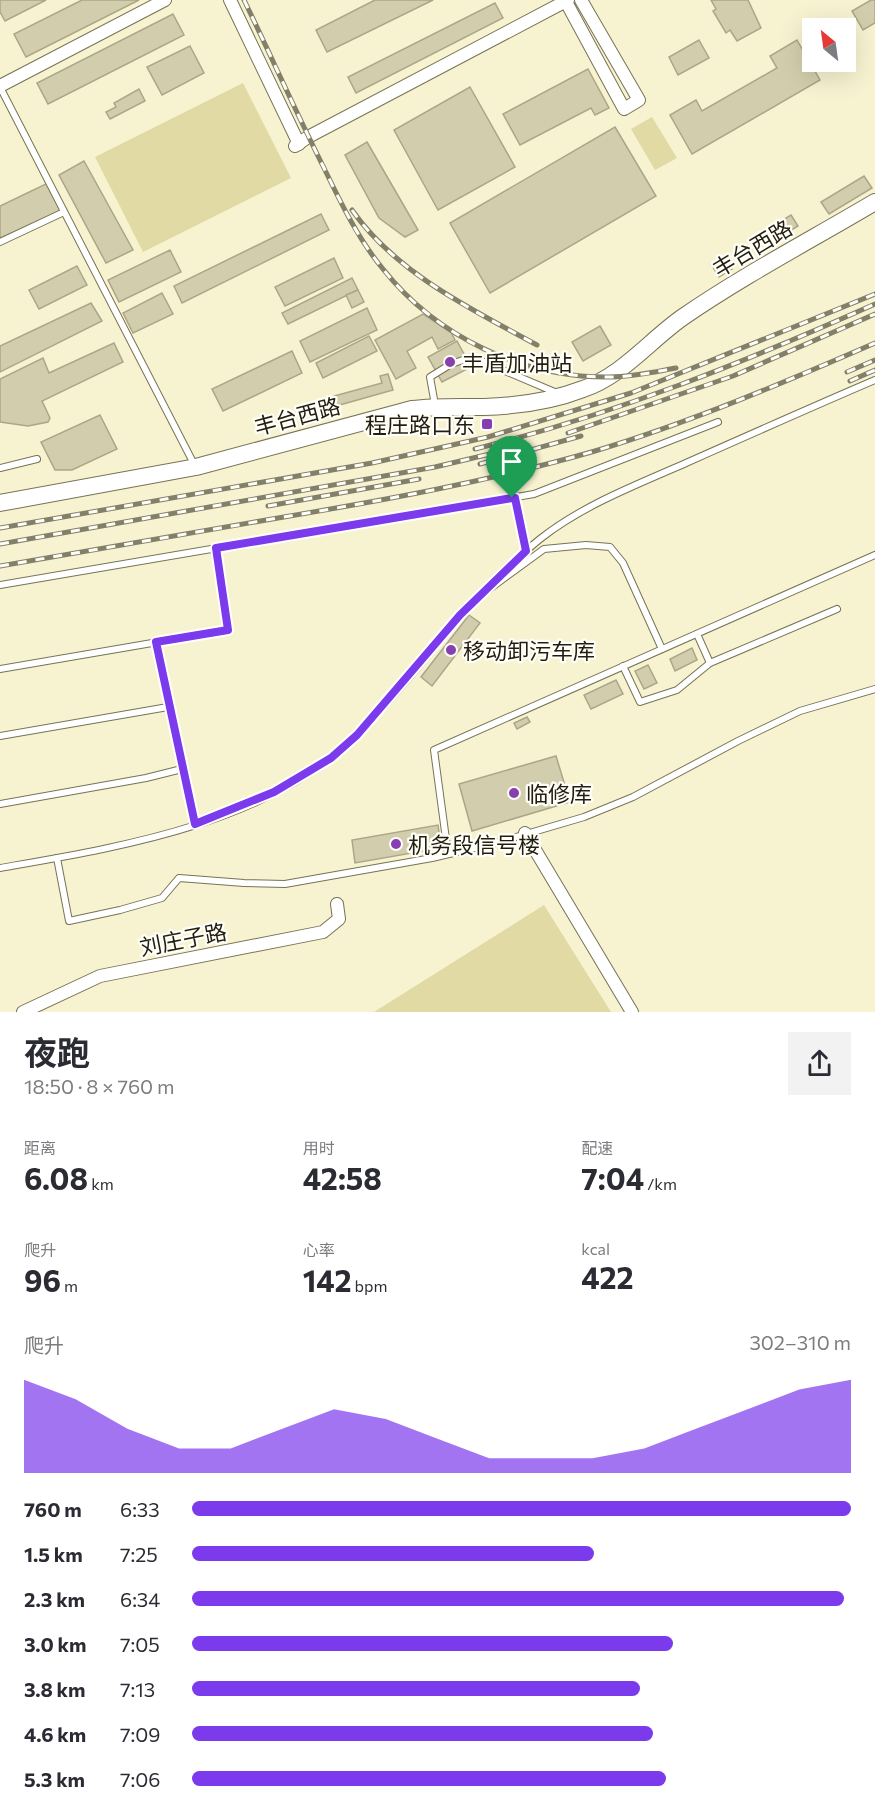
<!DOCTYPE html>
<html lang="zh">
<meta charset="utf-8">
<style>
:root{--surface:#fff;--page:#f2f2f3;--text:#2b2b33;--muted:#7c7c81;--accent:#7c3aed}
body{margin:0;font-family:Commissioner,"Noto Sans SC",sans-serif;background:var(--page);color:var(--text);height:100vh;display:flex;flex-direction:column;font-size:22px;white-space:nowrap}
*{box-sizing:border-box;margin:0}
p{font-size:20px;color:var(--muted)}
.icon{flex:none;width:33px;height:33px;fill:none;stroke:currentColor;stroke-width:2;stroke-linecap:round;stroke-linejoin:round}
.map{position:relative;height:1012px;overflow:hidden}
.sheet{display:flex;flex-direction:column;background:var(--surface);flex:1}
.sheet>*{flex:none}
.needle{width:39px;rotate:331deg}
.controls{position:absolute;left:802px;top:18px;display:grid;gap:12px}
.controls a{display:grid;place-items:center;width:54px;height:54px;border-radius:0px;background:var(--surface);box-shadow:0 6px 24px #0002;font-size:30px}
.pin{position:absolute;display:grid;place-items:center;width:51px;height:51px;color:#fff;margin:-62px -26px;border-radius:50% 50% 50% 0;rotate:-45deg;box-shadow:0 0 6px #0007}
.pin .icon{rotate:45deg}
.round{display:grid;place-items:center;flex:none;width:63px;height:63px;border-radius:0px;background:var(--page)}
.headline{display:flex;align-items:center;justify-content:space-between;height:102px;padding:0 24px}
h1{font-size:33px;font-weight:700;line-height:45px}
.figures{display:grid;grid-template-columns:repeat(3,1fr);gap:9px;height:102px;padding:6px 24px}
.figures div{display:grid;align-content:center}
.figures b{font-size:30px;font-weight:700}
.figures small{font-size:16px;font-weight:400}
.figures p{font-size:16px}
.chart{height:168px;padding:12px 24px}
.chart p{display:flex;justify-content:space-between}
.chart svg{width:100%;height:108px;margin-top:6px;fill:var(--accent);opacity:.7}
ul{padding:0 24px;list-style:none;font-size:20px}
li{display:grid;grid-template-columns:96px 72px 1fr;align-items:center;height:45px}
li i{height:15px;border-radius:8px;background:var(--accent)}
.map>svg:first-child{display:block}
</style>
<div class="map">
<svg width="875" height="1012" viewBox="0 0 875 1012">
<rect width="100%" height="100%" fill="#f7f2d0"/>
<g fill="#e1daa5">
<polygon points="243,83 291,178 143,252 95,157"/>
<polygon points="652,117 677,158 655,170 631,129"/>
<polygon points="544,905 611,1012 374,1012"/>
</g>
<g fill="#d2cead" stroke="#aba687" stroke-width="1.5">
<polygon points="0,0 46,0 5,21 0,12"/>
<polygon points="82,0 139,0 26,57 14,34"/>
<polygon points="375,0 433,0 327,52 316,30"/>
<polygon points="711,0 748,0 761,28 737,41 730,30 726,33 713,11 716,9"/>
<polygon points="871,0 875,0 875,23 863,30 852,11"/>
<polygon points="495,3 503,18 356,93 348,77"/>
<polygon points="173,14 184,35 48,104 37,83"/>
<polygon points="699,40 709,58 678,75 669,57"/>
<polygon points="797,40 820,80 692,154 670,115 696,100 702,111 777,68 770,56"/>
<polygon points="190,46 204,73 162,95 147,67"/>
<polygon points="588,69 609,108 595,115 591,108 520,145 503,114"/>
<polygon points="470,87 515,167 438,210 394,130"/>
<polygon points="139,89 145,101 110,119 106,112 116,107 114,103"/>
<polygon points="615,127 656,196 490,293 450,223"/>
<polygon points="367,142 418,230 405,237 379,218 345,155"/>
<polygon points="84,161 133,250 106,263 59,175"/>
<polygon points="864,176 872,188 829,214 821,202"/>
<polygon points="48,183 61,210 0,240 0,206"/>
<polygon points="321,214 329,230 182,303 174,286"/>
<polygon points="791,215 798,226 770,243 763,232"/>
<polygon points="170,250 181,272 119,302 108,280"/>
<polygon points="724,256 732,269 719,277 711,264"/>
<polygon points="334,258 343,278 285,306 275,287"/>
<polygon points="77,266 87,285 39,309 29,290"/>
<polygon points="352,278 358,290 288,324 282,313"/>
<polygon points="358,290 364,302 352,308 346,295"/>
<polygon points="162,293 173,314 133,333 123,313"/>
<polygon points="91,303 102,321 0,372 0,346"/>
<polygon points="367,308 377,330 310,362 300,341"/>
<polygon points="423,314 451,332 455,340 438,349 432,337 407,351 416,368 396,379 375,340"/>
<polygon points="600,326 611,345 583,361 572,342"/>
<polygon points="369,336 377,351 323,378 316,363"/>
<polygon points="457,341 471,367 442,382 428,357"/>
<polygon points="114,343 123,362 42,401 50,418 48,422 28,426 0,422 0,379 43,358 49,373"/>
<polygon points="292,351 302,373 223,411 212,389"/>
<polygon points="388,374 393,390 336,406 334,396 382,383 380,376"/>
<polygon points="100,415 117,449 72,470 55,470 41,442"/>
<polygon points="469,615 480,623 432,686 421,677"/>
<polygon points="692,648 697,660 675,671 670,659"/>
<polygon points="648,665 657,683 644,689 635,671"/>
<polygon points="616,680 623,694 591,709 584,695"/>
<polygon points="527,717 530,722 517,729 514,723"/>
<polygon points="556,756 570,802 472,831 459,784"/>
<polygon points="438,825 441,848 355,863 352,840"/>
</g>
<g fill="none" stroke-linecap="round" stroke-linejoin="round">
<g stroke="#777355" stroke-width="8">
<g id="service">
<polyline points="0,87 195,466"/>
<polyline points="0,242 64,212"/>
<polyline points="435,405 430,377 451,364 472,357 557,393"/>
<polyline points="0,468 37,459"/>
<polyline points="515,498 526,551"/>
<polyline points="0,585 534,494 718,422"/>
<polyline points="488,590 544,549 586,545 610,547 623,563 662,649"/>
<polyline points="697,634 710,663"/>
<polyline points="156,642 195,824"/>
<polyline points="623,666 640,702 677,690 710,663 837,609"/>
<polyline points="0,669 228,630 216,548"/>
<polyline points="0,736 168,707"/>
<polyline points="0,804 146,778 182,769"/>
<polyline points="448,854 434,750 875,555"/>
<polyline points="57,858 69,921 120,910 162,898 179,878 244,883 285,884 432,858 492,844 584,817 633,797 738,741 800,711 875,689"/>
<path d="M0 868C120 847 267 824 357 735 421 671 468 596 540 539 583 505 636 485 686 463 749 435 812 407 875 380"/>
</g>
</g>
<g stroke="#777355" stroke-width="14">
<g id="minor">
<polyline points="230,0 299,144"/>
<polyline points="565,0 624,109 639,100 581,0"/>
<polyline points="0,86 165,0"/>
<polyline points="295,146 308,137 568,0"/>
<polyline points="525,833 632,1012"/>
<polyline points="23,1012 100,976 323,932 339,919 337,904"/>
</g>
</g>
<g stroke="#777355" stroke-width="18">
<path id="secondary" d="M0 503 196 467 412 409C436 406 460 407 484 407 517 406 552 401 583 389 622 376 650 340 683 317 744 275 811 240 875 202"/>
</g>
<use href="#service" stroke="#fff" stroke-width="6"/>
<use href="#minor" stroke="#fff" stroke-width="12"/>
<use href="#secondary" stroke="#fff" stroke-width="16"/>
<g stroke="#83806a" stroke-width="5">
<g id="rail">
<path d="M244 0C271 56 296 112 324 168 341 203 358 239 383 269 437 337 523 378 609 377 632 377 654 372 676 368"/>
<path d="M352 210C396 273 471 309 537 345"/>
<polyline points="847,372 875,360"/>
<polyline points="850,381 875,370"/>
<polyline points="568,433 733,376 875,314"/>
<path d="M475 449C613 415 745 362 875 304"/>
<polyline points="480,464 581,436"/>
<polyline points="268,506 419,479"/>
<polyline points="0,528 372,463 488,437 631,393 875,294"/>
<polyline points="0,544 435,467 490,454"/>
<path d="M0 566C93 550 186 534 278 518 385 500 491 481 595 451 691 422 783 383 875 343"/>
</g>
</g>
<use href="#rail" stroke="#fffef7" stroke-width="3" stroke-dasharray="9" stroke-linecap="butt"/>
</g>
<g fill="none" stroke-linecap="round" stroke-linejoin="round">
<g stroke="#fff" stroke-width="12">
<polygon id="route" points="512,498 515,498 526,551 460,615 357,735 331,758 274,792 195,824 156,642 228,630 216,548"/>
</g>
<use href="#route" stroke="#7c3aed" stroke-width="8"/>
</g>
<g fill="#863eb0" stroke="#fffef7" stroke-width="2">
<circle cx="450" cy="362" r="6"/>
<rect x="481" y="418" width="12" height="12" rx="3"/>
<circle cx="451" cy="650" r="6"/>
<circle cx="514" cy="793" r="6"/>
<circle cx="396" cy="844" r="6"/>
</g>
<g text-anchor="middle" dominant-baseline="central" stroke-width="4.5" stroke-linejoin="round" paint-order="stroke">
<g font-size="22" fill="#201e12" stroke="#fffef7">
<text transform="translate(752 248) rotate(-31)">丰台西路</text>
<text transform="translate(297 416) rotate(-15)">丰台西路</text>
<text transform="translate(183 939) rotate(-11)">刘庄子路</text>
</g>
<g font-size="22" fill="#201e12" stroke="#fffef7" text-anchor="start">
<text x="462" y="362">丰盾加油站</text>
<text x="475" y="424" text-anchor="end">程庄路口东</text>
<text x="463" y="650">移动卸污车库</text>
<text x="526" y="793">临修库</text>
<text x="408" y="844">机务段信号楼</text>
</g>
</g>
</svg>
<div class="controls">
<a><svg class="needle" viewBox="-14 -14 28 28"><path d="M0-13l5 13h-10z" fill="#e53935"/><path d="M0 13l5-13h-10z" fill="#7c7c81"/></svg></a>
</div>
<div class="pin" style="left:512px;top:498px;background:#1e9e55"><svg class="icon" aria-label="arrive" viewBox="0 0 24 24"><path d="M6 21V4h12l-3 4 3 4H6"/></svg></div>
</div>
<section class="sheet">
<div class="headline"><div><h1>夜跑</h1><p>18:50 · 8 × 760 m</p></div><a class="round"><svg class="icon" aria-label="share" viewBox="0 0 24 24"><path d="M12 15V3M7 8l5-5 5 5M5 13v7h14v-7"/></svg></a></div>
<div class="figures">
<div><p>距离</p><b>6.08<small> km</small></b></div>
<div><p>用时</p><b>42:58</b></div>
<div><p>配速</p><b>7:04<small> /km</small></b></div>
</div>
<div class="figures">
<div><p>爬升</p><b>96<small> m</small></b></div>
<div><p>心率</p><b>142<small> bpm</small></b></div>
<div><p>kcal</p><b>422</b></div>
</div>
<div class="chart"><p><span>爬升</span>302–310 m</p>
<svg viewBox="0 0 160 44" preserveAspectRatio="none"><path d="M0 44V6L10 14L20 26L30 34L40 34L50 26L60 18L70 22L80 30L90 38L100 38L110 38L120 34L130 26L140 18L150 10L160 6V44z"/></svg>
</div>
<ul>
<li><b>760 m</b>6:33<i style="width:100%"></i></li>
<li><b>1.5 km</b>7:25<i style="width:61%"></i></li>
<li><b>2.3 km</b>6:34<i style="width:99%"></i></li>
<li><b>3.0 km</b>7:05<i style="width:73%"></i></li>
<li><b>3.8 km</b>7:13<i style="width:68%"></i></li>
<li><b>4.6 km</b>7:09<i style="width:70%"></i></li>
<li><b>5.3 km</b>7:06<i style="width:72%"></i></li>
</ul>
</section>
